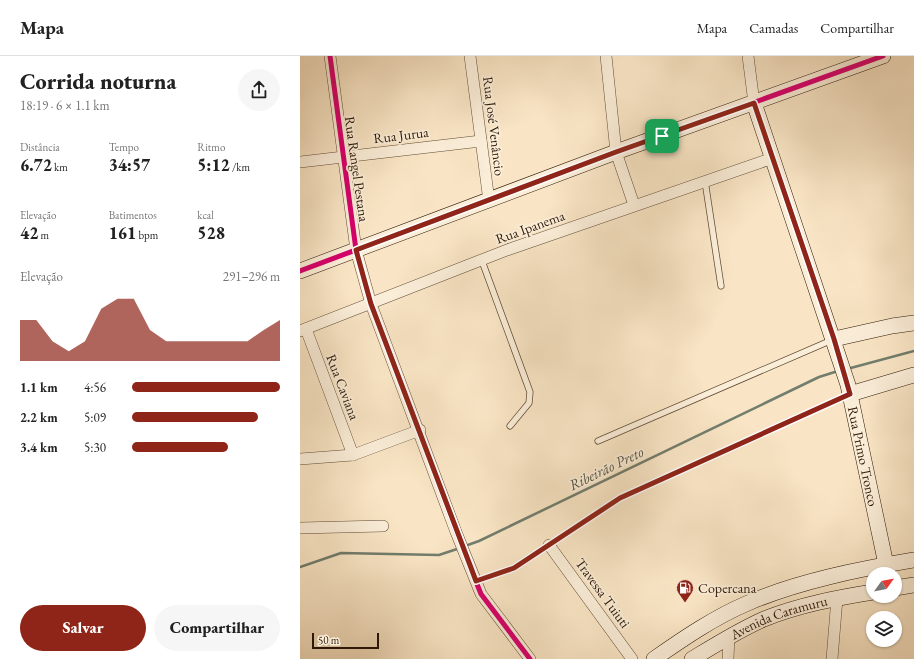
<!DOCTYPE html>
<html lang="pt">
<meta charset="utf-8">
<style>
:root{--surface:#fff;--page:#f6f6f6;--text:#222;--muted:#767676;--line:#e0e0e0;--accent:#8f2418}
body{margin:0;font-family:"EB Garamond",serif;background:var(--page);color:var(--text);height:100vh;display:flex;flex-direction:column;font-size:15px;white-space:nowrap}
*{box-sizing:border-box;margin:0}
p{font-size:13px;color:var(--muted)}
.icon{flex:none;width:22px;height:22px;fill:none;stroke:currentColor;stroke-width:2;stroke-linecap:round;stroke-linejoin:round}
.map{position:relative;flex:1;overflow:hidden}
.sheet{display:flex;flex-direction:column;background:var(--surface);width:300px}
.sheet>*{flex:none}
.needle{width:26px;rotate:57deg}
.fabs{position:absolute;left:566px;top:511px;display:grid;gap:8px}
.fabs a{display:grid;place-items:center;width:36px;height:36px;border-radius:50%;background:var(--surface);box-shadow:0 1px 3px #0004;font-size:20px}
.scale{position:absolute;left:12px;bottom:10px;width:67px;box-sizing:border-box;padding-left:4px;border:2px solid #2e1906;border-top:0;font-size:11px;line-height:14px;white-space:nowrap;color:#2e1906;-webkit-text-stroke:3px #fbeed9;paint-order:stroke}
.pin{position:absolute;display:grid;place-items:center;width:34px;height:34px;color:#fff;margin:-17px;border-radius:8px;box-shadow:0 2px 6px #0006}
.round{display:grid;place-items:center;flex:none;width:42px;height:42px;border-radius:21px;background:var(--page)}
.head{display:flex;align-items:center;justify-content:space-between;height:68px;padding:0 20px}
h1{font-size:22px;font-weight:800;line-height:30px}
.stats{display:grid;grid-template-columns:repeat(3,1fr);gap:6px;height:68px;padding:4px 20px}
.stats div{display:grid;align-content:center}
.stats b{font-size:17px;font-weight:800}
.stats small{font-size:11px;font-weight:400}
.stats p{font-size:11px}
.chart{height:112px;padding:8px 20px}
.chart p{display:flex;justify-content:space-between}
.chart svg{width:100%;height:72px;margin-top:4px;fill:var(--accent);opacity:.7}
.button{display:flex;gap:8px;margin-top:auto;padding:8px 20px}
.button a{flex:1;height:46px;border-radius:24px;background:var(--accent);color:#fff;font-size:16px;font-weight:800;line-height:46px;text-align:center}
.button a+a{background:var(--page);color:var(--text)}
ul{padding:0 20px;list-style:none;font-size:13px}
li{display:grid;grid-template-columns:64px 48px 1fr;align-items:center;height:30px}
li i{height:10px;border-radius:5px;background:var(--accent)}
header{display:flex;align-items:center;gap:24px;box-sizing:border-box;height:56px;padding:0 20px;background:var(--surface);border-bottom:1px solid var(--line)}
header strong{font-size:19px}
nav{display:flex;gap:22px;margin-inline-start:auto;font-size:14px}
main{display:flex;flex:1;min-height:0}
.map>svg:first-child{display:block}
</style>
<header>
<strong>Mapa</strong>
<nav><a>Mapa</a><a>Camadas</a><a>Compartilhar</a></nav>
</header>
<main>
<section class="sheet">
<div class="head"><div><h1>Corrida noturna</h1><p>18:19 · 6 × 1.1 km</p></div><a class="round"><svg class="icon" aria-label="share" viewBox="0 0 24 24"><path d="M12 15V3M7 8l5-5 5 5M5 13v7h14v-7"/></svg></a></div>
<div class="stats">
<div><p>Distância</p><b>6.72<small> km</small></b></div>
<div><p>Tempo</p><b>34:57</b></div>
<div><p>Ritmo</p><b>5:12<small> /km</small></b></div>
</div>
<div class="stats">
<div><p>Elevação</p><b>42<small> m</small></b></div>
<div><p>Batimentos</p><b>161<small> bpm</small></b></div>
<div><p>kcal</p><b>528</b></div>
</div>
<div class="chart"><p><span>Elevação</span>291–296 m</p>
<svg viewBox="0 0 160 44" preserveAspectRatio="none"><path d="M0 44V19L10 19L20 32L30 38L40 32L50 12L60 6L70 6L80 25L90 32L100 32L110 32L120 32L130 32L140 32L150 25L160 19V44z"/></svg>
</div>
<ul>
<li><b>1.1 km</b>4:56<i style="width:100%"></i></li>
<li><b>2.2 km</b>5:09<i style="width:85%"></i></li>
<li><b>3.4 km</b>5:30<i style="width:65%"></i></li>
</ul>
<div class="button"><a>Salvar</a><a>Compartilhar</a></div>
</section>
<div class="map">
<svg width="614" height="603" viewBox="0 0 614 603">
<rect width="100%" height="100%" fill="#f9e5c5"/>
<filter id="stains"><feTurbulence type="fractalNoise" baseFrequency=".005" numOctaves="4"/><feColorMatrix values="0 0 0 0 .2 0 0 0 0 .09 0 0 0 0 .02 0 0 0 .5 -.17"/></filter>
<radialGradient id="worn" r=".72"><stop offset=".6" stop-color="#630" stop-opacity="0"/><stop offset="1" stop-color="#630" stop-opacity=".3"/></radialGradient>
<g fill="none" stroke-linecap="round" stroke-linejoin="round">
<g stroke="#717d6d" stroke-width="2.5">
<polyline points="547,313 614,295"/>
<polyline points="165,490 179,485 519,321 538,315"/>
<polyline points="0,511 41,497 139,499 160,492"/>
</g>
<g stroke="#614c36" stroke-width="7">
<g id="lane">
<polyline points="405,125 421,230"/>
<polyline points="182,205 230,336 229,347 210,370"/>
<polyline points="298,385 532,284"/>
<polyline points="176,525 214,512 320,442 550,338"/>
</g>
</g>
<g stroke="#614c36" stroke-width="12">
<g id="street">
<polyline points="30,0 56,194 71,248 156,476 181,538 230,603"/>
<polyline points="170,0 189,145"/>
<polyline points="306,0 316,96 334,149"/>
<polyline points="448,0 454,47"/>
<polyline points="0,106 181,85"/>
<polyline points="6,273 53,399"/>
<polyline points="0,275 207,194 473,102"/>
<polyline points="0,403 53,399 120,374"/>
<polyline points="0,472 83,470"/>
<polyline points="249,489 332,603"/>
<polyline points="428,603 429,580"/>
<polyline points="532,603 537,542"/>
</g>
</g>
<g stroke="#2e1906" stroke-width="16">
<g id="secondary">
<path id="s1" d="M454 47 548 329 588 518"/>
<polyline points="0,215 316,96 583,0"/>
<polyline points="534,283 592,270 614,267"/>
<polyline points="550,338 614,319"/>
<polyline points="595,532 614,529"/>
<path d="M354 603C384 582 415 561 448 547 499 525 560 513 614 504"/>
<path id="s2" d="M392 603C415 589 439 574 464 563 499 549 536 542 573 536"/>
</g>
</g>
<use href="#lane" stroke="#fbeed9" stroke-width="5.5"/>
<use href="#street" stroke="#fbeed9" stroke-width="11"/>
<use href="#secondary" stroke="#fbeed9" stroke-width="15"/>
<g stroke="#fbeed9" stroke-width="8">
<g id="cycleway">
<polyline points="30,0 56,194 71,248 156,476 181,538 230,603"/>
<polyline points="0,215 316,96 583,0"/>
</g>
</g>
<use href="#cycleway" stroke="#d6006c" stroke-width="5"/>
</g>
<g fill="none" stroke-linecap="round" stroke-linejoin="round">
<g stroke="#fff" stroke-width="8">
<polygon id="route" points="454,47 534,283 550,338 320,442 214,512 176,525 71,248 56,194 316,96"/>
</g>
<use href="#route" stroke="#8f2418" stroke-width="5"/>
</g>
<defs>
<g id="fuel-pin" transform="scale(0.9)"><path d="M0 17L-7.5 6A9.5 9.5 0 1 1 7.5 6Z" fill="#8f2418" stroke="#fbeed9"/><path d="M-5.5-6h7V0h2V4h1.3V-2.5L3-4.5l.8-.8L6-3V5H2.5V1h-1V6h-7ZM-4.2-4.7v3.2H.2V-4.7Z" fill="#fff"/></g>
</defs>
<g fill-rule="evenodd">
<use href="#fuel-pin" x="385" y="532"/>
</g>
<g text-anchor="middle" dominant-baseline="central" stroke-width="3.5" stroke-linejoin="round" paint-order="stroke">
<g font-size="14" fill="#2e1906" stroke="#fbeed9">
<text transform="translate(194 70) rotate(83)">Rua José Venâncio</text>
<text transform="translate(101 79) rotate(-7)">Rua Jurua</text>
<text transform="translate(57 113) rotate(82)">Rua Rangel Pestana</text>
<text transform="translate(230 171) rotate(-20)">Rua Ipanema</text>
<text transform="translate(43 331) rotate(69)">Rua Caviana</text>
<text stroke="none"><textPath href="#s1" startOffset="370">Rua Primo Tronco</textPath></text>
<text transform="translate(303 537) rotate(54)">Travessa Tuiuti</text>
<text stroke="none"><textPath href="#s2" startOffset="97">Avenida Caramuru</textPath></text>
</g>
<g font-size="14" fill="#2e1906" stroke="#fbeed9" text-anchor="start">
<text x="398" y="532">Copercana</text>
</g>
<g font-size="15" font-style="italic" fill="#555342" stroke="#fbeed9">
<text transform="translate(306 412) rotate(-26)">Ribeirão Preto</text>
</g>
</g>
<rect width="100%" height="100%" filter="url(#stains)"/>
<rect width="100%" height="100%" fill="url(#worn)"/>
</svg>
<div class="fabs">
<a><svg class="needle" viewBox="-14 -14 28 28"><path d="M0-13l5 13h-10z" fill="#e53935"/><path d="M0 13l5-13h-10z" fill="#767676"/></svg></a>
<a><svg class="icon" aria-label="layers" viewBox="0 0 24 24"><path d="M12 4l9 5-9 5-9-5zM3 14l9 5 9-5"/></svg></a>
</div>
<div class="scale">50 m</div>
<div class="pin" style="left:362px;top:80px;background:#1e9e55"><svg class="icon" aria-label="arrive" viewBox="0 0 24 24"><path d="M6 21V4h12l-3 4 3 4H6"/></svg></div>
</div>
</main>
